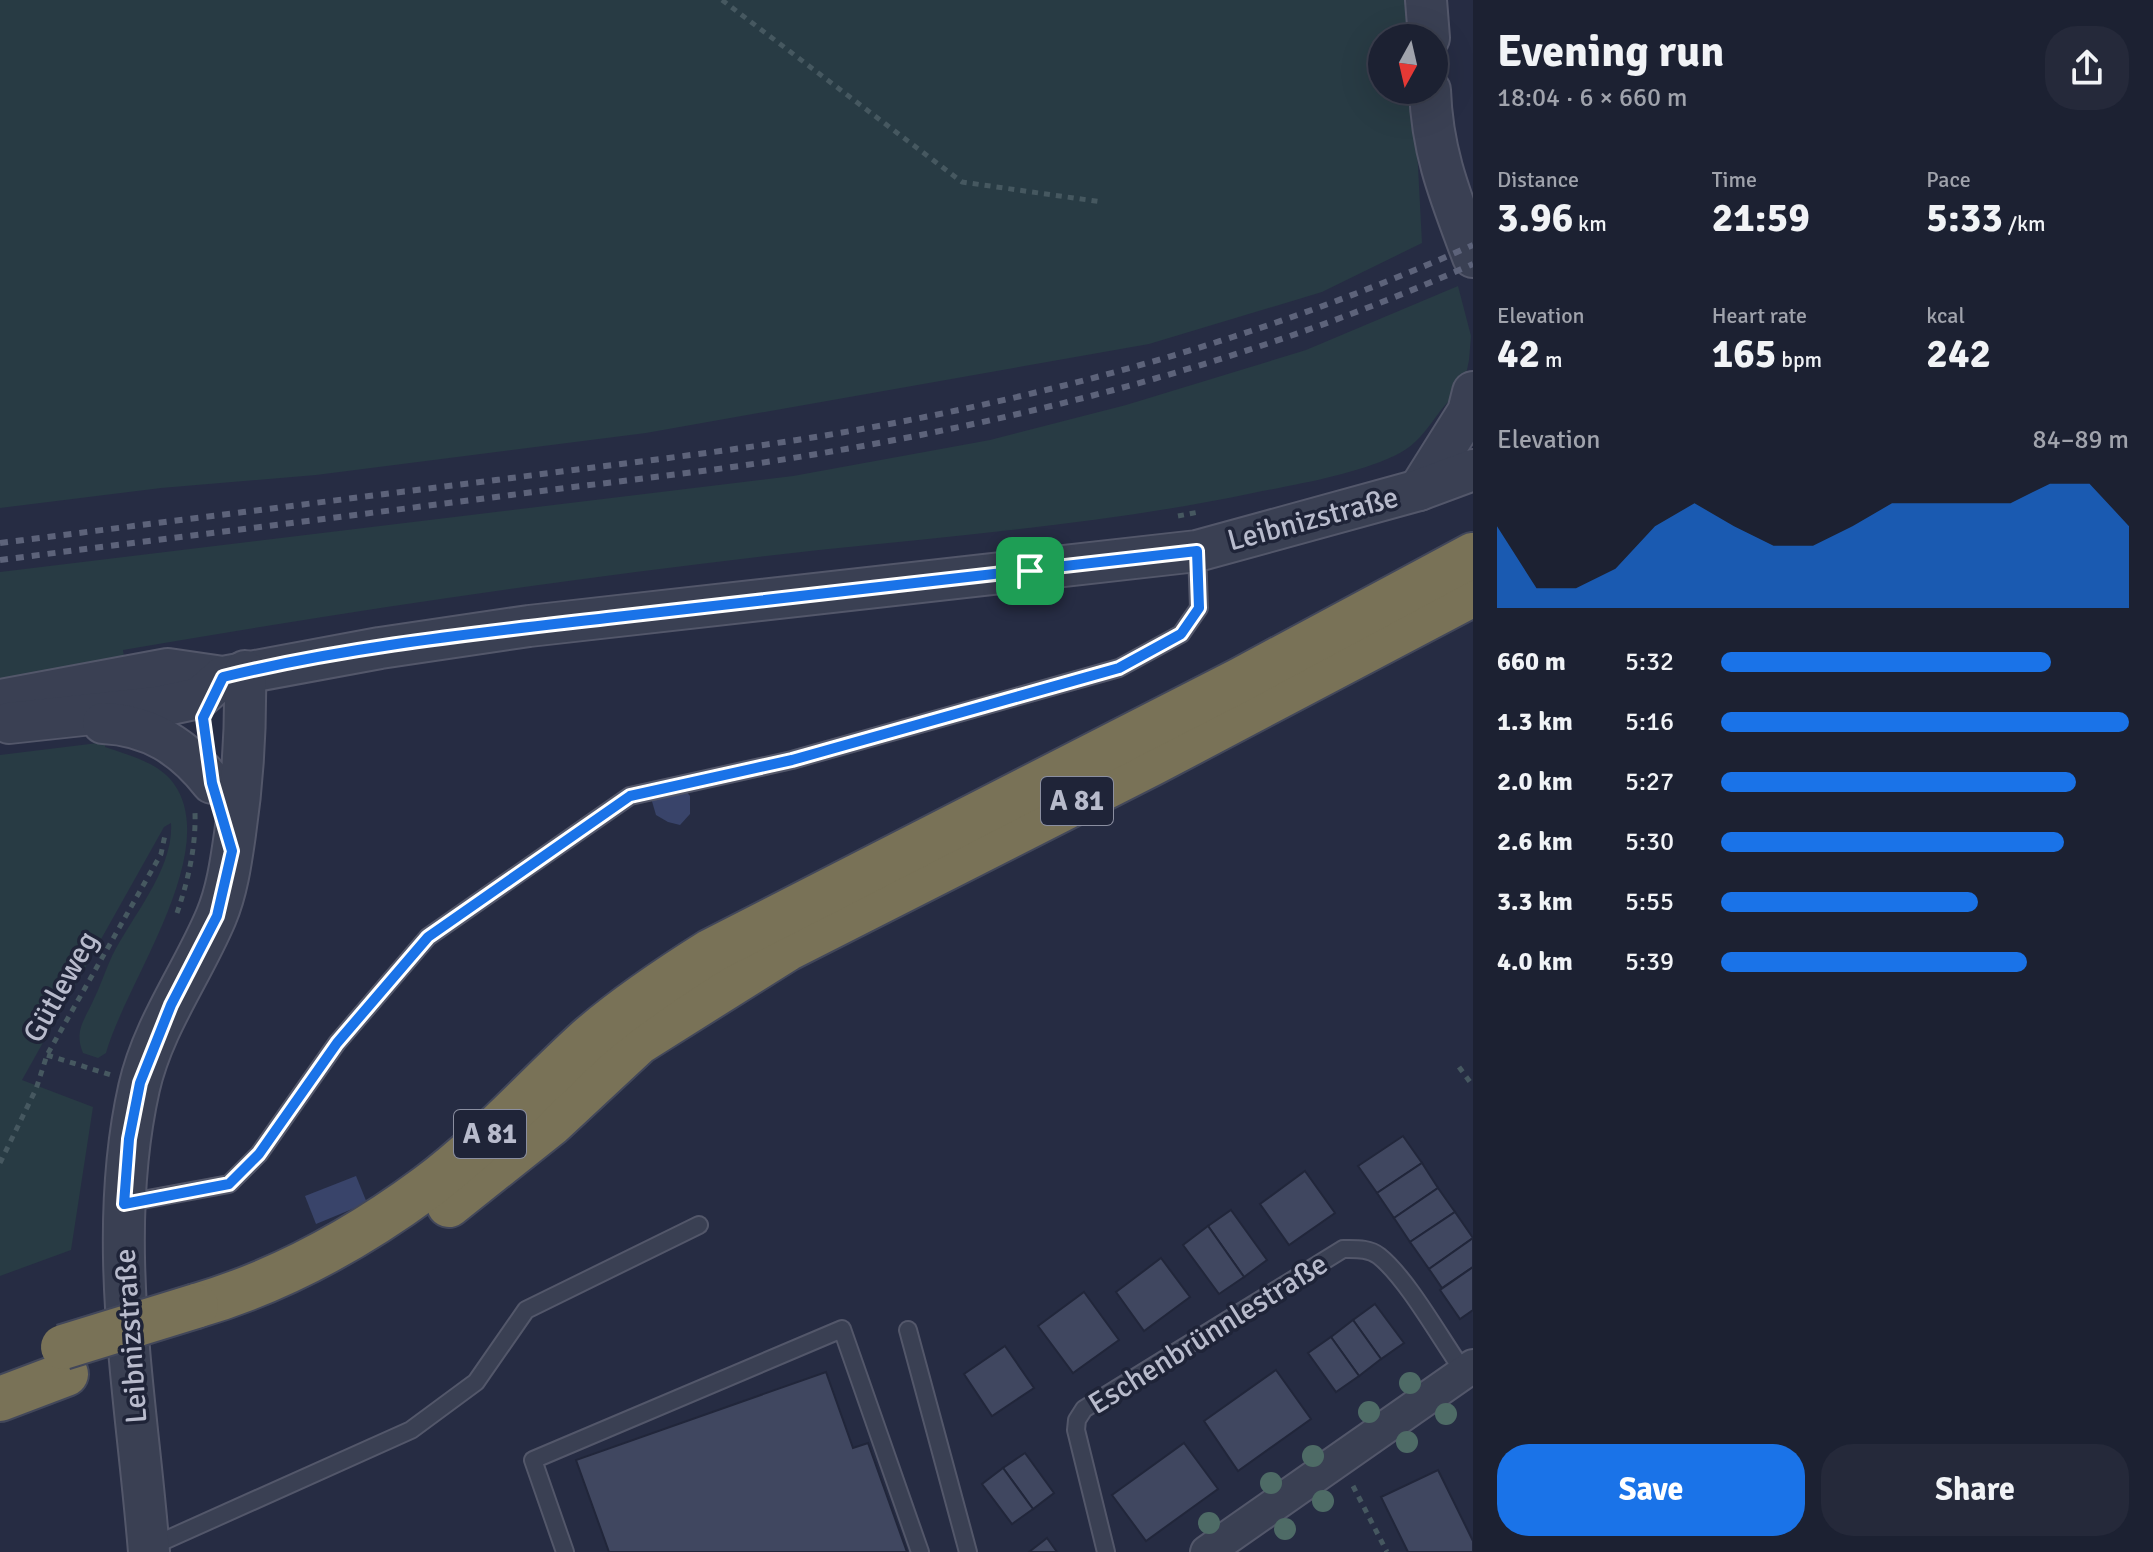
<!DOCTYPE html>
<meta charset="utf-8">
<style>
:root{--surface:#1c2132;--page:#25293a;--text:#f1f3f6;--muted:#a0a3ac;--line:#3a3e4d;--accent:#1a73e8}
body{margin:0;font-family:Signika,sans-serif;background:var(--page);color:var(--text);height:100vh;display:flex;flex-direction:column;font-size:30px;white-space:nowrap}
*{box-sizing:border-box;margin:0}
p{font-size:26px;color:var(--muted)}
.icon{flex:none;width:44px;height:44px;fill:none;stroke:currentColor;stroke-width:2;stroke-linecap:round;stroke-linejoin:round}
.map{position:relative;flex:1;overflow:hidden}
.drawer{display:flex;flex-direction:column;background:var(--surface);width:680px}
.drawer>*{flex:none}
.needle{width:52px;rotate:188deg}
.controls{position:absolute;left:1368px;top:24px;display:grid;gap:16px}
.controls a{display:grid;place-items:center;width:80px;height:80px;border-radius:50%;background:var(--surface);box-shadow:0 8px 32px #0002,0 0 0 2px var(--line);font-size:40px}
.pin{position:absolute;display:grid;place-items:center;width:68px;height:68px;color:#fff;margin:-34px;border-radius:16px;box-shadow:0 4px 12px #0006}
.round{display:grid;place-items:center;flex:none;width:84px;height:84px;border-radius:32px;background:var(--page)}
.headline{display:flex;align-items:center;justify-content:space-between;height:136px;padding:0 24px}
h1{font-size:44px;font-weight:800;line-height:60px}
.figures{display:grid;grid-template-columns:repeat(3,1fr);gap:12px;height:136px;padding:8px 24px}
.figures div{display:grid;align-content:center}
.figures b{font-size:40px;font-weight:800}
.figures small{font-size:22px;font-weight:400}
.figures p{font-size:22px}
.chart{height:224px;padding:16px 24px}
.chart p{display:flex;justify-content:space-between}
.chart svg{width:100%;height:144px;margin-top:8px;fill:var(--accent);opacity:.7}
.button{display:flex;gap:16px;margin-top:auto;padding:16px 24px}
.button a{flex:1;height:92px;border-radius:32px;background:var(--accent);color:#fff;font-size:32px;font-weight:800;line-height:92px;text-align:center}
.button a+a{background:var(--page);color:var(--text)}
ul{padding:0 24px;list-style:none;font-size:26px}
li{display:grid;grid-template-columns:128px 96px 1fr;align-items:center;height:60px}
li i{height:20px;border-radius:10px;background:var(--accent)}
main{display:flex;flex:1;min-height:0}
.map>svg:first-child{display:block}
</style>
<main>
<div class="map">
<svg width="1473" height="1552" viewBox="0 0 1473 1552">
<rect width="100%" height="100%" fill="#262c43"/>
<g fill="#283b44">
<polygon points="0,0 1410,0 1412,38 1382,38 1382,90 1414,90 1422,243 1322,292 1149,344 646,433 316,475 161,488 0,508"/>
<path d="M1458 286 1471 336 1469 360 1463 390C1434 407 1430 440 1394 456 1353 475 1298 484 1253 493 1110 523 964 535 819 550 586 576 354 610 123 650L125 664 0 686V572L793 476 990 440 1126 405 1306 350Z"/>
<path d="M106 742 105 747C128 755 160 763 174 784 222 852 125 984 106 1053L98 1058 83 1053C74 1031 84 1021 93 1001 100 987 105 971 112 956 132 916 174 869 171 823L164 827 22 1080 93 1107 71 1250 0 1276V755Z"/>
</g>
<g fill="#39446a">
<polygon points="680,784 690,796 690,814 680,825 668,822 656,815 651,798"/>
<polygon points="356,1176 367,1203 316,1224 305,1196"/>
</g>
<g fill="#404760" stroke="#21263a" stroke-width="2">
<polygon points="1403,1136 1422,1163 1377,1193 1358,1166"/>
<polygon points="1422,1163 1438,1188 1394,1218 1377,1193"/>
<polygon points="1305,1171 1335,1213 1289,1245 1260,1204"/>
<polygon points="1438,1188 1455,1212 1410,1242 1394,1218"/>
<polygon points="1231,1210 1267,1260 1244,1277 1208,1226"/>
<polygon points="1455,1212 1473,1238 1429,1269 1410,1242"/>
<polygon points="1208,1226 1244,1277 1219,1294 1183,1245"/>
<polygon points="1473,1238 1473,1267 1442,1288 1429,1269"/>
<polygon points="1161,1258 1190,1297 1144,1331 1116,1292"/>
<polygon points="1473,1267 1473,1310 1460,1319 1440,1290"/>
<polygon points="1084,1292 1119,1340 1073,1373 1038,1326"/>
<polygon points="1375,1304 1404,1343 1381,1359 1353,1320"/>
<polygon points="1353,1320 1381,1359 1359,1376 1331,1337"/>
<polygon points="1331,1337 1359,1376 1336,1392 1308,1353"/>
<polygon points="1005,1346 1034,1388 992,1416 964,1374"/>
<polygon points="1276,1370 1311,1419 1238,1471 1204,1421"/>
<polygon points="826,1372 853,1448 868,1443 907,1552 609,1552 576,1460"/>
<polygon points="1184,1443 1218,1489 1146,1541 1112,1495"/>
<polygon points="1025,1453 1054,1493 1033,1509 1003,1468"/>
<polygon points="1003,1468 1033,1509 1012,1524 982,1484"/>
<polygon points="1438,1470 1473,1541 1473,1552 1408,1552 1381,1497"/>
<polygon points="1047,1538 1057,1552 1029,1552"/>
</g>
<g fill="none" stroke-linecap="round" stroke-linejoin="round">
<g stroke="#53576a" stroke-width="20">
<g id="service">
<polyline points="126,1203 229,1184 259,1154 337,1043 428,937 630,796 792,760 1119,668 1181,634 1199,608 1197,551"/>
<polyline points="908,1330 968,1552"/>
<polyline points="148,1548 411,1430 476,1382 526,1310 699,1225"/>
<polyline points="565,1552 533,1460 842,1329 920,1552"/>
<path d="M1106 1552 1076 1430 1077 1420 1084 1409 1343 1249C1356 1249 1369 1248 1379 1256 1407 1278 1442 1341 1464 1372"/>
</g>
</g>
<g stroke="#53576a" stroke-width="36">
<polyline id="minor" points="1207,1552 1473,1366"/>
</g>
<g stroke="#53576a" stroke-width="44">
<g id="tertiary">
<polyline points="1426,0 1429,38"/>
<path d="M1430 90C1432 153 1451 198 1473 257"/>
<polyline points="1419,490 1468,412 1473,392"/>
<polyline points="0,700 168,669 223,677 380,648 529,626 1197,551 1419,490 1473,470"/>
<polyline points="9,723 157,707 199,698 223,677"/>
<path d="M103 723C150 725 184 747 212 783"/>
<path d="M149 1552C137 1399 105 1240 139 1088 153 1026 192 974 216 917 227 891 231 862 235 834 243 780 246 727 245 671"/>
</g>
</g>
<g stroke="#42475a" stroke-width="48">
<g id="motorway">
<polyline points="449,1205 552,1123 639,1042 787,949 1153,763 1473,594"/>
<path d="M196 1306C278 1282 358 1238 427 1187 486 1143 534 1088 588 1039 626 1006 668 978 711 951L1240 680 1473 555"/>
<polyline points="0,1399 66,1374"/>
</g>
</g>
<g stroke="#465860" stroke-width="5" stroke-dasharray="6 6" stroke-linecap="butt">
<polyline points="722,0 962,182 1102,202"/>
<polyline points="1178,516 1199,512"/>
<path d="M177 913C188 881 196 847 195 813"/>
<polyline points="47,1055 111,1075"/>
<polyline points="1459,1067 1473,1086"/>
<polyline points="0,1163 36,1089 47,1055 161,854 165,835"/>
<polyline points="1353,1486 1387,1552"/>
</g>
<use href="#service" stroke="#3a4053" stroke-width="16"/>
<use href="#minor" stroke="#3a4053" stroke-width="32"/>
<use href="#tertiary" stroke="#3a4053" stroke-width="40"/>
<use href="#motorway" stroke="#797257" stroke-width="44"/>
<g stroke="#5d637a" stroke-width="6" stroke-dasharray="8 8" stroke-linecap="butt">
<path d="M0 543C173 521 346 499 519 477 612 465 705 454 797 440 1030 403 1258 341 1473 245"/>
<path d="M0 560C170 538 341 517 511 495 609 482 708 472 805 456 1035 418 1259 359 1473 264"/>
</g>
<g stroke="#42475a" stroke-width="48" stroke-linecap="butt">
<polyline id="motorway-bridge" points="63,1347 196,1306"/>
</g>
<use href="#motorway-bridge" stroke="#797257" stroke-width="44"/>
</g>
<g fill="#4e6b66">
<circle cx="1410" cy="1383" r="11"/>
<circle cx="1369" cy="1412" r="11"/>
<circle cx="1446" cy="1414" r="11"/>
<circle cx="1407" cy="1442" r="11"/>
<circle cx="1313" cy="1456" r="11"/>
<circle cx="1271" cy="1483" r="11"/>
<circle cx="1323" cy="1501" r="11"/>
<circle cx="1209" cy="1523" r="11"/>
<circle cx="1285" cy="1529" r="11"/>
</g>
<g fill="none" stroke-linecap="round" stroke-linejoin="round">
<g stroke="#fff" stroke-width="16">
<path id="route" d="M1197 551 1199 608 1181 634 1119 668 792 760 630 796 428 937 337 1043 259 1154 229 1184 124 1204 129 1139 140 1083 171 1005 217 916 232 851 212 783 203 718 223 677C349 646 479 633 607 618 803 594 1000 574 1197 551Z"/>
</g>
<use href="#route" stroke="#1a73e8" stroke-width="10"/>
</g>
<g text-anchor="middle" dominant-baseline="central" stroke-width="7" stroke-linejoin="round" paint-order="stroke">
<g fill="#1f2438" stroke="#8a8ea0" stroke-width="2">
<rect x="1041" y="777" width="72" height="48" rx="6"/>
<rect x="454" y="1110" width="72" height="48" rx="6"/>
</g>
<g font-size="28" font-weight="bold" fill="#b8bbcc">
<text x="1077" y="801">A 81</text>
<text x="490" y="1134">A 81</text>
</g>
<g font-size="30" fill="#b8bbcc" stroke="#1f2438">
<text transform="translate(1313 519) rotate(-15)">Leibnizstraße</text>
<text transform="translate(61 987) rotate(-61)">Gütleweg</text>
<text transform="translate(1208 1334) rotate(-32)">Eschenbrünnlestraße</text>
<text transform="translate(131 1336) rotate(-94)">Leibnizstraße</text>
</g>
</g>
</svg>
<div class="controls">
<a><svg class="needle" viewBox="-14 -14 28 28"><path d="M0-13l5 13h-10z" fill="#e53935"/><path d="M0 13l5-13h-10z" fill="#a0a3ac"/></svg></a>
</div>
<div class="pin" style="left:1030px;top:571px;background:#1e9e55"><svg class="icon" aria-label="arrive" viewBox="0 0 24 24"><path d="M6 21V4h12l-3 4 3 4H6"/></svg></div>
</div>
<section class="drawer">
<div class="headline"><div><h1>Evening run</h1><p>18:04 · 6 × 660 m</p></div><a class="round"><svg class="icon" aria-label="share" viewBox="0 0 24 24"><path d="M12 15V3M7 8l5-5 5 5M5 13v7h14v-7"/></svg></a></div>
<div class="figures">
<div><p>Distance</p><b>3.96<small> km</small></b></div>
<div><p>Time</p><b>21:59</b></div>
<div><p>Pace</p><b>5:33<small> /km</small></b></div>
</div>
<div class="figures">
<div><p>Elevation</p><b>42<small> m</small></b></div>
<div><p>Heart rate</p><b>165<small> bpm</small></b></div>
<div><p>kcal</p><b>242</b></div>
</div>
<div class="chart"><p><span>Elevation</span>84–89 m</p>
<svg viewBox="0 0 160 44" preserveAspectRatio="none"><path d="M0 44V19L10 38L20 38L30 32L40 19L50 12L60 19L70 25L80 25L90 19L100 12L110 12L120 12L130 12L140 6L150 6L160 19V44z"/></svg>
</div>
<ul>
<li><b>660 m</b>5:32<i style="width:81%"></i></li>
<li><b>1.3 km</b>5:16<i style="width:100%"></i></li>
<li><b>2.0 km</b>5:27<i style="width:87%"></i></li>
<li><b>2.6 km</b>5:30<i style="width:84%"></i></li>
<li><b>3.3 km</b>5:55<i style="width:63%"></i></li>
<li><b>4.0 km</b>5:39<i style="width:75%"></i></li>
</ul>
<div class="button"><a>Save</a><a>Share</a></div>
</section>
</main>
